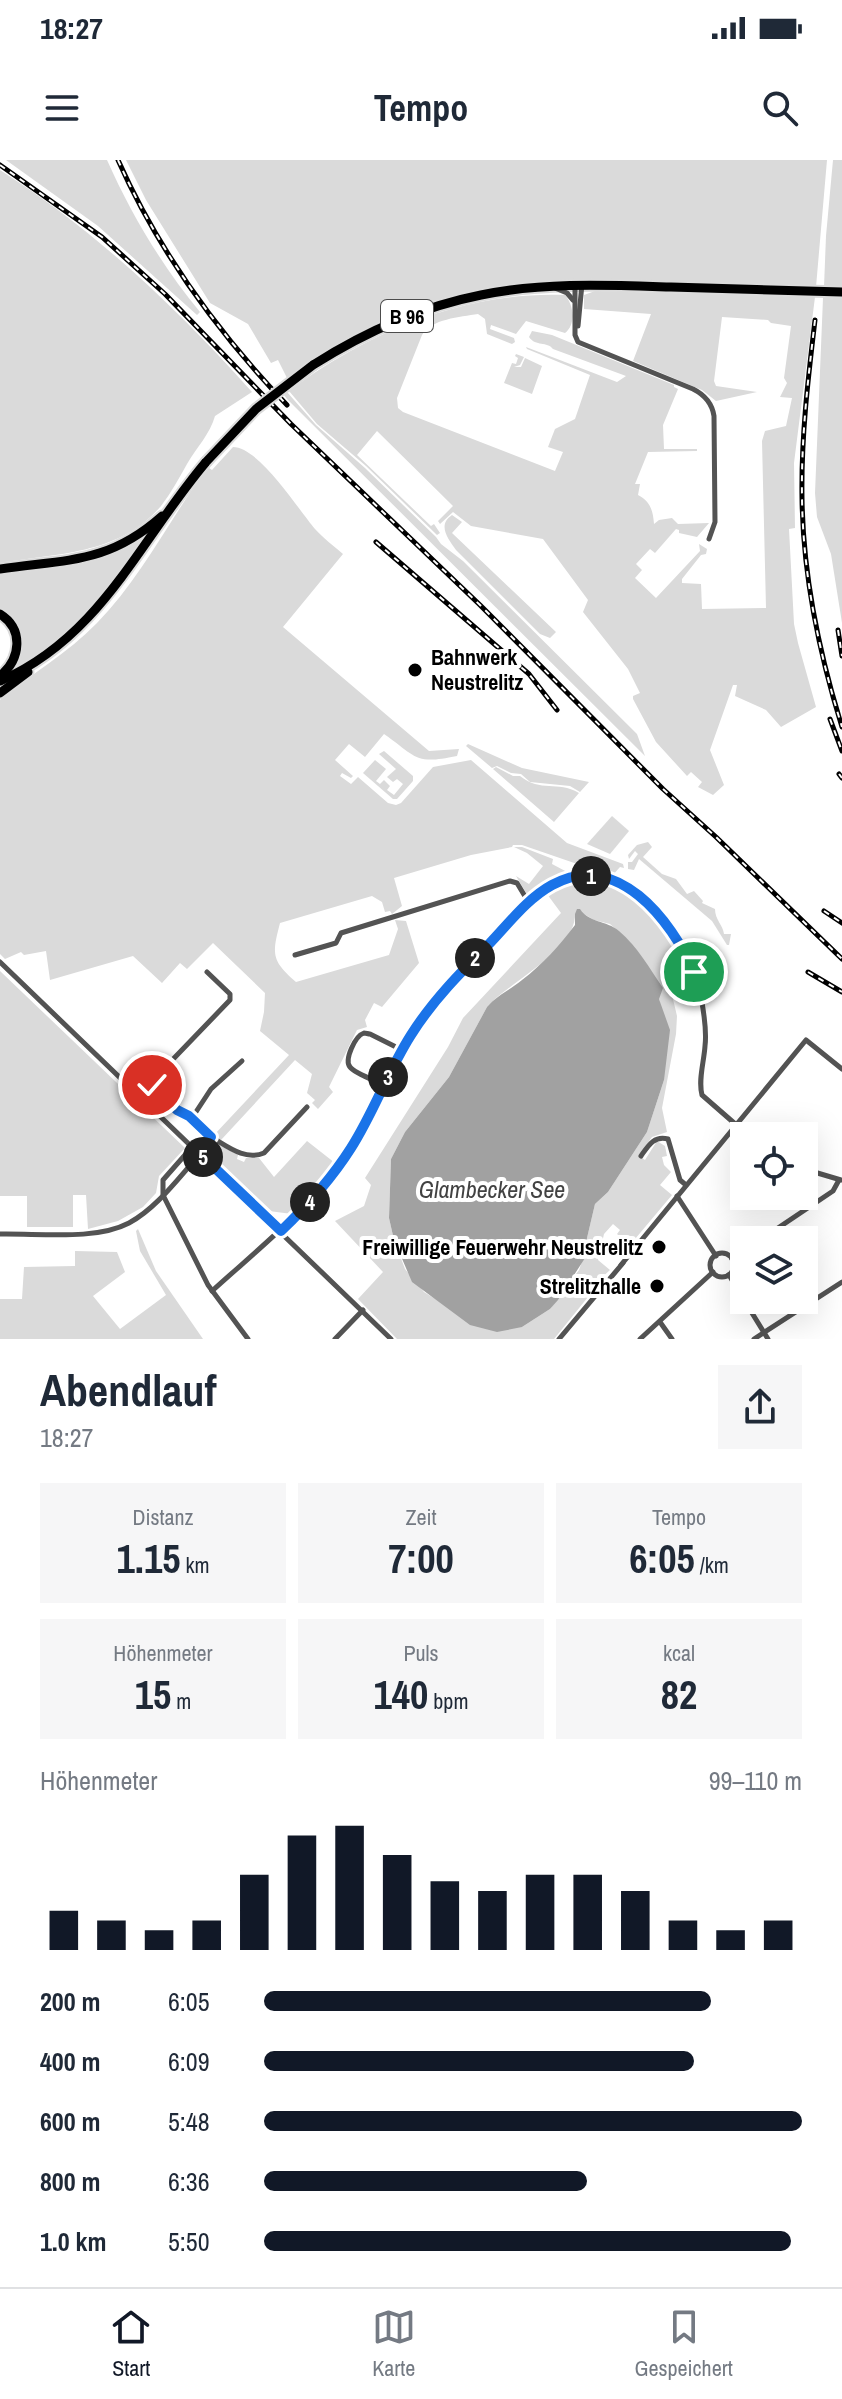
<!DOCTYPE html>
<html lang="de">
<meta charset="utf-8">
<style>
:root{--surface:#fff;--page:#f6f6f7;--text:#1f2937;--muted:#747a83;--line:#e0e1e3;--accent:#111827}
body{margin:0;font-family:"Archivo Narrow",sans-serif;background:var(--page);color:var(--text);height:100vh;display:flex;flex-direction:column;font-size:30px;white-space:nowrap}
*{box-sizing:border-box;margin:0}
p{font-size:26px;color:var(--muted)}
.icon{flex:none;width:44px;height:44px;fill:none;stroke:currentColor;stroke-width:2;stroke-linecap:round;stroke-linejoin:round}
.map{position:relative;height:1179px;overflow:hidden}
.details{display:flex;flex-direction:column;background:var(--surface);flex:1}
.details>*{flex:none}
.fabs{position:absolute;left:730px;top:962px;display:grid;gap:16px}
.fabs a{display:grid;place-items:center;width:88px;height:88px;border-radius:0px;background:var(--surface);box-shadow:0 8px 32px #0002;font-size:40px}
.pin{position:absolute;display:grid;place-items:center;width:68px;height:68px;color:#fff;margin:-34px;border:4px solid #fff;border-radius:50%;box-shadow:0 2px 8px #0007}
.km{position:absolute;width:40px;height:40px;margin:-20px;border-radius:50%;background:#222;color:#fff;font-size:22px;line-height:40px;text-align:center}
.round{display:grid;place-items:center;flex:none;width:84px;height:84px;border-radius:0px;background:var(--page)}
.summary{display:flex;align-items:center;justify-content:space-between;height:136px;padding:0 40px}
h1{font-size:44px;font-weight:700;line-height:60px}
.metrics{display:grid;grid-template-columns:repeat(3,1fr);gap:12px;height:136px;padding:8px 40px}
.metrics div{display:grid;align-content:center;border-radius:0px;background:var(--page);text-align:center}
.metrics b{font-size:40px;font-weight:700}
.metrics small{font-size:22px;font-weight:400}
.metrics p{font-size:22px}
.chart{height:224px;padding:16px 40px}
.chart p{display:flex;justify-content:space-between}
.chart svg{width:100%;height:144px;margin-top:8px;stroke:var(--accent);stroke-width:6}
ul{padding:0 40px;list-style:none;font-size:26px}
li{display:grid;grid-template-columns:128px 96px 1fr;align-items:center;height:60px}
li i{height:20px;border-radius:10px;background:var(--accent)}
.status{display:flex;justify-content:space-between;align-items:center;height:56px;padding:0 40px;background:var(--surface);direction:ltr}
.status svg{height:22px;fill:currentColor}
header{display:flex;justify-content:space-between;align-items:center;height:104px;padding:0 40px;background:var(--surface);font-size:36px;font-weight:700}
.dock{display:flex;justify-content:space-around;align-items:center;height:112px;border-top:2px solid var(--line);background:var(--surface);font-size:22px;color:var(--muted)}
.dock a{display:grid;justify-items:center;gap:4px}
.dock .on{color:var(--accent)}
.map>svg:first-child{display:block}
</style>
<div class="status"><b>18:27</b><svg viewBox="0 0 49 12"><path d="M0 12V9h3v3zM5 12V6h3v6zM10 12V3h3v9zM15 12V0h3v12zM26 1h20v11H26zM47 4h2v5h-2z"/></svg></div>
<header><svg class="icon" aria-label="menu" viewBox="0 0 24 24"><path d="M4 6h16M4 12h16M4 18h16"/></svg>Tempo<svg class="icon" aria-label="search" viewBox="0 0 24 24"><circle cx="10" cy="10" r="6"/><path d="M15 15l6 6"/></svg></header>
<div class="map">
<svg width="842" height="1179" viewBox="0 0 842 1179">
<rect width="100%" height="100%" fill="#fff"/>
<g fill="#dadada" fill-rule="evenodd">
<path d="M6 0H107C131 54 162 106 200 152L197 155 98 66Z"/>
<polygon points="126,0 827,0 816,127 673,124 636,120 563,120 527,124 446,140 311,202 309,201 287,218 278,200 271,203 248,164 210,143 146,40"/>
<polygon points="833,0 842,0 842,129 824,127 826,76"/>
<path d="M0 10C96 71 177 148 252 232L215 256C210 274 197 287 187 304 179 318 171 333 161 346 119 395 58 393 0 403Z"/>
<path d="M595 131 815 137 794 303 795 368 789 369 794 464 798 483 816 547 781 567 766 550 735 536 737 525H733L710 590 724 625 713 635 698 627 702 622 691 612 687 616 656 582 633 539V536L640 533 628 509 583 452 588 440 543 379 471 366 453 352 440 364 438 361 453 346 377 271 357 295 431 366 434 364 440 373 437 375 366 306 317 264 289 231C367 172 466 131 565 135 574 145 576 165 565 173L526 161 516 174 491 165 490 169 514 178 515 182 512 184 487 174 485 159 478 154C460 157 431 159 422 175L397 238 398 248 403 252 555 311 563 292 548 287 555 269 575 259 590 215 527 189 526 187 617 222 626 216 553 189C547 181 536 187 529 177L532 171 552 175 674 225V227L678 229 663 265 664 289H697V291L648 292 635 324H640L638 335C650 341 653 350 654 364L659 360 672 358 678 364 709 363 697 377 679 373V370L676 369 655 393 650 389 636 404 642 410 635 418 656 438 700 391 699 384 707 389 706 394 701 395 682 419V423L701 424 702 449 766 448 762 281 765 271 786 266 792 238 780 237 787 223 784 218 791 166 771 163 768 160 722 157 714 221 716 226 757 232 716 241 702 230 633 201 651 154 584 149V135Z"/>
<polygon points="823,138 842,138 842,463 831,394 817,357 815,333"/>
<polygon points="516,194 524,197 520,205 514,207 521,207 525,198 542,206 532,234 504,223 512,203 516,204 518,198 515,196"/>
<polygon points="287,232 316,265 365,308 436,377 441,384 463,401 637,574 645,596 287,239 284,235"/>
<path d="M233 287C259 287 298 349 315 369 323 378 334 386 343 394L283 467 429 591 459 589 457 596C414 605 417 597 384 574L365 597 349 584 335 600 353 616 351 618 342 613 340 616 351 624 358 617 388 643 396 645 401 643 433 607 471 600 567 683 623 704 624 708 620 707 612 716 522 685H513L512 687 471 695 394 718 402 746 392 754 390 751 385 752 382 742 372 736 280 763C272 794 271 800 296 822L389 795 398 769 395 760 406 761 419 803 382 847 374 843 365 860 367 867 357 870 329 927 333 932 318 949 312 943 315 940 307 933 312 914 295 900 221 980 214 975 289 895 260 871 264 852 265 833 213 783 187 809 180 803 162 823 133 796 50 820 46 791 24 795 21 792 5 799 0 794V540C32 513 68 493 97 463 137 422 165 369 197 322L209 308 212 310Z"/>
<path d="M452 355 462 362 452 373 556 472 550 478 540 474 456 390C448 379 437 365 452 355Z"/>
<polygon points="155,363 115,423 54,486 8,514 20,488 0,451 0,411 92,397"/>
<polygon points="468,584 522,608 589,622 580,632 570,626 530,622 521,614 511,613 497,606 492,608 466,586"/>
<polygon points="384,591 413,616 413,621 397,639 393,639 363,613 375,600 386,609 376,621 380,624 384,620 390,626 387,630 394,635 403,624 397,619 393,622 387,617 396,609 379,594"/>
<path d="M496 607 513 616H520C541 633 557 620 579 633L554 662 493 609Z"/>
<polygon points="612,656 629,671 610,694 587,684"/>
<path d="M648 682 652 687 643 697 662 714 676 719 687 734 694 731 703 741 702 743 715 749C715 760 723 765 724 774H731L729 785H727L712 761 639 699 634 710 628 709V702H632L638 694 635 691 629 699 628 695 637 685Z"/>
<polygon points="514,687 522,687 553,699 552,704 569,713 571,715 553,722 532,737 528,736 516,716 529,724 543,706 527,693"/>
<path d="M580 721C595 721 610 722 623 729 654 745 684 797 695 830L672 835 677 856 676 874 662 948 667 972 652 977 639 996 645 1000 657 981 665 986 667 996 662 997 664 1005 671 1012 660 1025 672 1035 630 1085 617 1074 620 1070 613 1064 604 1074 598 1100 610 1110 598 1121 588 1137 554 1179H397L358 1139 383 1112 335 1061 364 1046 371 1025 365 1018 448 887 463 858 561 753 547 734 565 723ZM584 754 594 760 610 764 631 783 659 839 662 851 664 920 647 972 608 1032 595 1044 587 1078V1087L579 1110 550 1149 522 1167 470 1164 447 1146 424 1132 405 1109 394 1080 389 1058 391 999 405 972 449 917 487 847C508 823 572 792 575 757Z"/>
<polygon points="0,811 185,988 159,1016 156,1033 143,1047 118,1061 88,1069 86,1035 73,1035 73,1067 27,1067 27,1036 0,1036"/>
<polygon points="307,981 335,1003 323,1020 292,1054 269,1051 264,1046 258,1043 205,992 209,985 216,983 238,995 237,999 244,1002 246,998 259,998 274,1017"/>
<polygon points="138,1069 156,1111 203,1179 0,1179 0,1139 22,1139 24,1107 75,1106 75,1091 117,1092 125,1112 93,1136 120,1169 166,1135 140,1091 136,1071"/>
</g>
<path fill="#a1a1a1" d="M577 749H580C589 763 606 760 619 771 637 786 650 809 663 828L659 839 670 870 664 920 647 972 608 1032 595 1044 587 1078 585 1098 558 1140 550 1149 522 1167 497 1172 470 1165 412 1122 394 1080 389 1058 391 999 405 972 449 917 487 847C497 835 510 830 522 820 543 804 559 786 575 765V754Z"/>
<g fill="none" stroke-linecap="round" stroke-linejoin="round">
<g stroke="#dbdbdb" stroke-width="13">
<g id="primary">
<path d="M313 205C365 172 420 147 481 135 544 122 607 125 671 127 728 129 785 130 842 132"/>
<path d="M0 409C67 399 108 404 162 356"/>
<path d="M0 454C24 469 21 499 0 516"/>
<path d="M0 521C101 477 139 381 206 302"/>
<polyline points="0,533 28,512"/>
</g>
</g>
<g stroke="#535353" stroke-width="5">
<path d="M575 124V175L578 182 693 229C705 235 712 243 714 256L715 362 709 379"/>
<polyline points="555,128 567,133 573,140"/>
<polyline points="578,166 582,124"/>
<polyline points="295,795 336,783 341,773 510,721 517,723 529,743"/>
<polyline points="0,802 391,1179"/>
<path d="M384 925C376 921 354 913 350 907 344 900 355 876 364 873 366 873 368 874 370 874L402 890"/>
<polyline points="192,958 177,950 153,928 154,919 230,840 230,834 207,812"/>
<polyline points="211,977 192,958 211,929 242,901"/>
<polyline points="192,987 163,1020 163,1035 208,1125 248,1179"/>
<path d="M197 991 211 977C227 986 244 1001 264 993L307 947"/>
<path d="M641 996C648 986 654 975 668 979L680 1020 686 1025"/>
<polyline points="804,1009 841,1020"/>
<polyline points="677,1036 716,1096"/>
<path d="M0 1074C38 1073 95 1081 129 1063 157 1048 179 1017 200 994"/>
<polyline points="760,1080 833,1031 839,1020"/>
<circle cx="722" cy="1105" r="12"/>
<polyline points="732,1099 744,1091"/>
<polyline points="621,1105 806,880 842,909"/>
<polyline points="729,1115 744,1140"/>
<path d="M212 1131C255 1092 299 1057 335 1011 368 969 384 917 412 872 444 822 490 782 531 740 558 717 595 706 628 726 640 733 649 746 658 756 679 779 696 807 701 837 704 853 707 870 705 886 704 902 698 920 702 935L749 976"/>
<polyline points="744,1140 768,1179"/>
<polyline points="660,1162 672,1179"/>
<polyline points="335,1179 363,1150"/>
<polyline points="559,1179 623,1103"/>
<polyline points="640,1179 713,1112"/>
<polyline points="754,1179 842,1122"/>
</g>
<use href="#primary" stroke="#000" stroke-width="9"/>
<g stroke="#000" stroke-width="5">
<g id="rail">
<path d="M118 0C158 90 219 174 287 245"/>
<polyline points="0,5 102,77 165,134 291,264 480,445 663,629 716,677 842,799"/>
<path d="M815 160C808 219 801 278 802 338 803 416 819 493 842 567"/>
<polyline points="376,382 529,514 557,550"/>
<polyline points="838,470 842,496"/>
<polyline points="830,559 842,591"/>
<polyline points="839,614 842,618"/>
<polyline points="824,751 842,763"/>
<polyline points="808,812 842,832"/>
</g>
</g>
<use href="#rail" stroke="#fff" stroke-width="2" stroke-dasharray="6" stroke-linecap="butt"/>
<g stroke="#dbdbdb" stroke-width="13" stroke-linecap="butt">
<polyline id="primary-bridge" points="206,302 256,249 313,205"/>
</g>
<use href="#primary-bridge" stroke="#000" stroke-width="9"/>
</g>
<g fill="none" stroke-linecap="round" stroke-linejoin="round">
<g stroke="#fff" stroke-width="16">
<path id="route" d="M152 925 177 950 189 956 211 977 197 991 281 1071C307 1046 332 1018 351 988 374 952 388 911 411 875 433 840 461 812 490 783 509 763 528 738 552 725 617 689 671 760 694 812"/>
</g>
<use href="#route" stroke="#1a73e8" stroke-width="10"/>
</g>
<g fill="#000" stroke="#fff" stroke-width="3">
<circle cx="415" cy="510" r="8"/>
<circle cx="659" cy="1087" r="8"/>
<circle cx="657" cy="1126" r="8"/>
</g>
<g text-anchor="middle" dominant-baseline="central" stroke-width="8" stroke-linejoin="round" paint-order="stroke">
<rect fill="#fff" stroke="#4c4c4c" stroke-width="2" x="381" y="140" width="52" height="32" rx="6"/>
<g font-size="20" font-weight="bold" fill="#000">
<text x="407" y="156">B 96</text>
</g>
<g font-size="22" font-weight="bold" fill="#000" stroke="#fff" text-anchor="end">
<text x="431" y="497" text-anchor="start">Bahnwerk<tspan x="431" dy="25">Neustrelitz</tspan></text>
<text x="643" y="1087">Freiwillige Feuerwehr Neustrelitz</text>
<text x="641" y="1126">Strelitzhalle</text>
</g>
<g font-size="24" font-style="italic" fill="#424242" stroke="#fff">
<text x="492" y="1029">Glambecker See</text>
</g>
</g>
</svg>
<div class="fabs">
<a><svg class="icon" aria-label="locate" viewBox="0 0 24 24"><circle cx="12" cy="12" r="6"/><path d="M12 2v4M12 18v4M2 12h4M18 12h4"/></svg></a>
<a><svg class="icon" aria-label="layers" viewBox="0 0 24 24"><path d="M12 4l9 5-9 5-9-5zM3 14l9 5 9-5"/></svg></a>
</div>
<div class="pin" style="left:694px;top:812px;background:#1e9e55"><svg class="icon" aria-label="arrive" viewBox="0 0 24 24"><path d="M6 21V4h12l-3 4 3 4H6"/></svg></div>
<div class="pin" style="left:152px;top:925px;background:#d93025"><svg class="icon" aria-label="check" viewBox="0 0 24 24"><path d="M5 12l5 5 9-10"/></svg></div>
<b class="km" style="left:591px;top:716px">1</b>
<b class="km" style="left:475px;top:798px">2</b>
<b class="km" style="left:388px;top:917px">3</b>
<b class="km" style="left:310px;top:1042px">4</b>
<b class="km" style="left:203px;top:997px">5</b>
</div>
<section class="details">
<div class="summary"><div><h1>Abendlauf</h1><p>18:27</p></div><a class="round"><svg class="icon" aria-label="share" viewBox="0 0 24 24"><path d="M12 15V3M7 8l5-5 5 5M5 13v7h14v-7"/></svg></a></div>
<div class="metrics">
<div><p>Distanz</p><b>1.15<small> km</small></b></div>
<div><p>Zeit</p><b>7:00</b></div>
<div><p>Tempo</p><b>6:05<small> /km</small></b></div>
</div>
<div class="metrics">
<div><p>Höhenmeter</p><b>15<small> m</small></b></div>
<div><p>Puls</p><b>140<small> bpm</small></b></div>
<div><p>kcal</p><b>82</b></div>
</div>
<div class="chart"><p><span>Höhenmeter</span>99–110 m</p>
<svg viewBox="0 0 160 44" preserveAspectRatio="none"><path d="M5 44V32M15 44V35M25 44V38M35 44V35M45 44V21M55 44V9M65 44V6M75 44V15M85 44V23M95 44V26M105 44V21M115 44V21M125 44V26M135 44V35M145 44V38M155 44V35"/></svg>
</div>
<ul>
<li><b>200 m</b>6:05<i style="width:83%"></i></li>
<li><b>400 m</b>6:09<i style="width:80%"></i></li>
<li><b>600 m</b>5:48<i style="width:100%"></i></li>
<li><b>800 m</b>6:36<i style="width:60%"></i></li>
<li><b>1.0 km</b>5:50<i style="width:98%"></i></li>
</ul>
</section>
<nav class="dock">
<a class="on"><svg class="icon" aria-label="home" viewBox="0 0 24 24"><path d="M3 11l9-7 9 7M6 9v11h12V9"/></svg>Start</a>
<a><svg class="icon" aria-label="map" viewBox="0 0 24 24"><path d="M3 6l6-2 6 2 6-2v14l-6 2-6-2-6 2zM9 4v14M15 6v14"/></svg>Karte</a>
<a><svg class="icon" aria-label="saved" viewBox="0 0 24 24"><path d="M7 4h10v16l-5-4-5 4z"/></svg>Gespeichert</a>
</nav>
